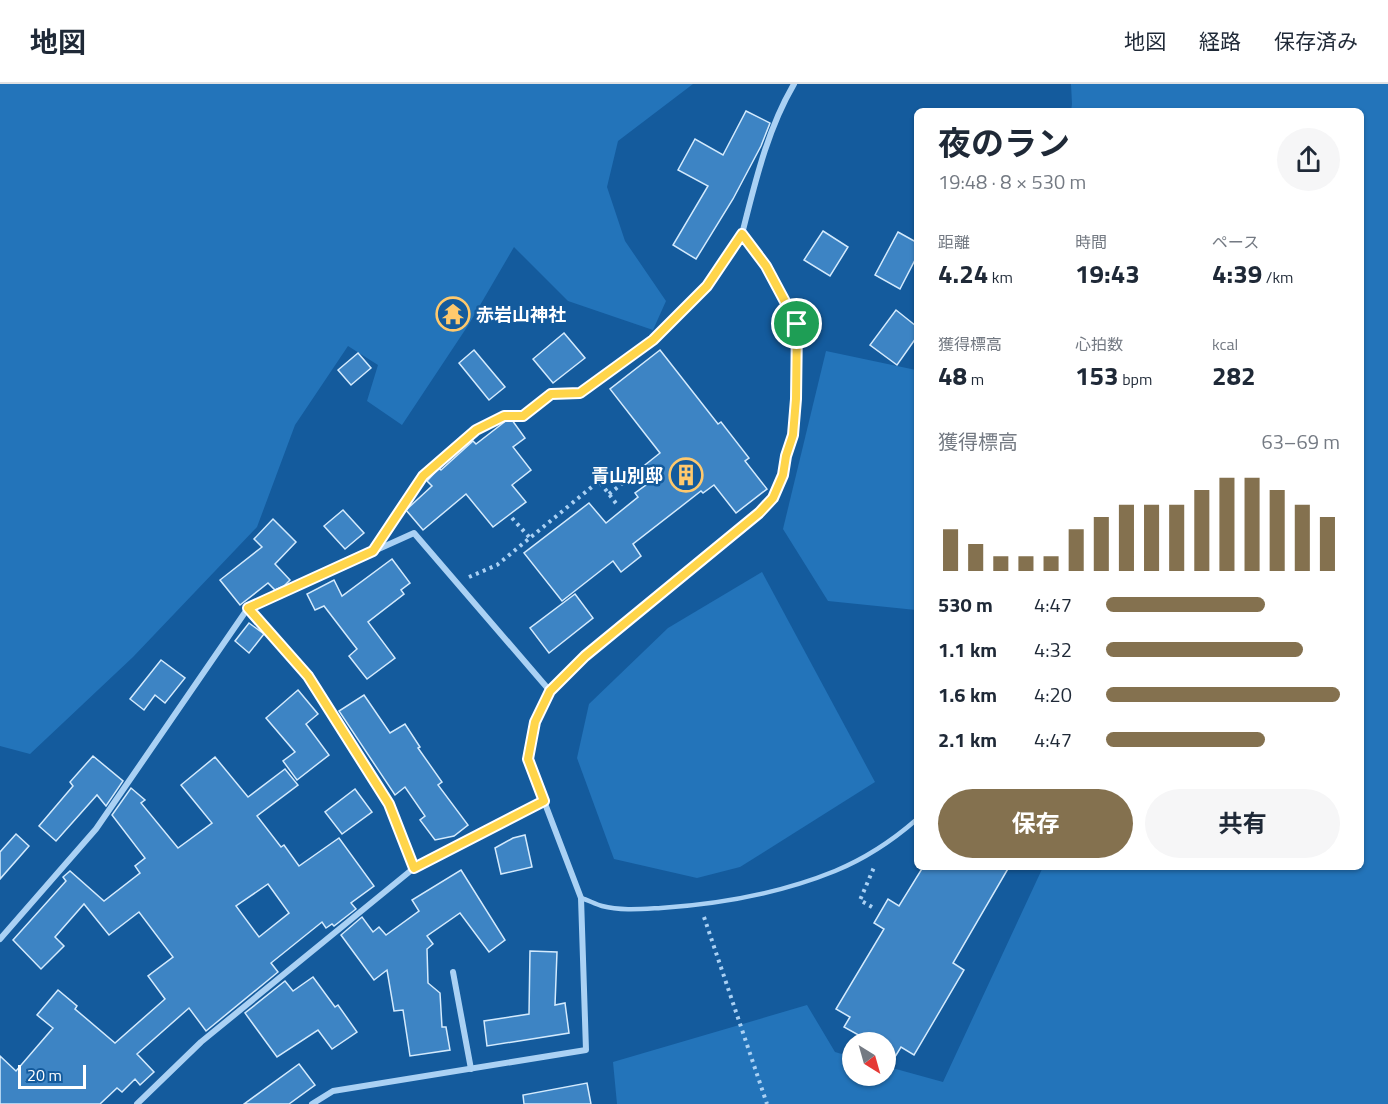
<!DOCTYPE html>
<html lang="ja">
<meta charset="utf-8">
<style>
:root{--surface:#fff;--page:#f6f6f7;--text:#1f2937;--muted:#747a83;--line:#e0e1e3;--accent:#84714f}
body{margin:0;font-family:"Titillium Web","Noto Sans JP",sans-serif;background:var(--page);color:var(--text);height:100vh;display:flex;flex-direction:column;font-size:22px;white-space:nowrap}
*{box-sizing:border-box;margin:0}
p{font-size:20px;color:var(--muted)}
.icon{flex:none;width:33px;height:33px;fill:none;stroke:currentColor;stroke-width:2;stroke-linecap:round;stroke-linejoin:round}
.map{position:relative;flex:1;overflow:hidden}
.side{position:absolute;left:914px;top:24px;width:450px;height:762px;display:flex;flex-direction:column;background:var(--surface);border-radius:9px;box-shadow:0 2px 4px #0004}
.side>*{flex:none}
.needle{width:39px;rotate:143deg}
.fabs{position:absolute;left:842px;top:948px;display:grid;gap:12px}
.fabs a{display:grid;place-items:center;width:54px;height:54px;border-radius:50%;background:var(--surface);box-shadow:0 2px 4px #0004;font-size:30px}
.scale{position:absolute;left:18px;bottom:15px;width:68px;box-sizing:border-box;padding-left:6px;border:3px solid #fff;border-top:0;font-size:16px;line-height:21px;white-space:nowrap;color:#fff;-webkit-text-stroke:4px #145b9d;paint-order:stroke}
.pin{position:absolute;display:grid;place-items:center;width:51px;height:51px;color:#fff;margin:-26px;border:3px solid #fff;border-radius:50%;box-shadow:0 2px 6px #0007}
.round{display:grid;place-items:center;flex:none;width:63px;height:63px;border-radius:32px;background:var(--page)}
.overview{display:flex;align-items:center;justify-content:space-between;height:102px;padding:0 24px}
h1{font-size:33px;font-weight:700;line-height:45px}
.figures{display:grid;grid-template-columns:repeat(3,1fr);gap:9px;height:102px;padding:6px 24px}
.figures div{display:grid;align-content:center}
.figures b{font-size:26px;font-weight:700}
.figures small{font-size:16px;font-weight:400}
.figures p{font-size:16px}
.chart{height:168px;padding:12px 24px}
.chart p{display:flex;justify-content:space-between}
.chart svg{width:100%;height:108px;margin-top:6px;stroke:var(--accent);stroke-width:6}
.action{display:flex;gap:12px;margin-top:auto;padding:12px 24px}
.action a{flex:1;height:69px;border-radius:36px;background:var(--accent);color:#fff;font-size:24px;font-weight:700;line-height:69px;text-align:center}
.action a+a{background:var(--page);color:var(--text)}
ul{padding:0 24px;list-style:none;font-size:20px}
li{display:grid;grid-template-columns:96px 72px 1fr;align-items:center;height:45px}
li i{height:15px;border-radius:8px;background:var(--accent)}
header{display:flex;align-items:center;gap:36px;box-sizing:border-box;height:84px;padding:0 30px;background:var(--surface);border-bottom:2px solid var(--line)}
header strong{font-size:28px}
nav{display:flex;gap:33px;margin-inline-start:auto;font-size:21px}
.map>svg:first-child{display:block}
</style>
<header>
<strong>地図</strong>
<nav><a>地図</a><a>経路</a><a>保存済み</a></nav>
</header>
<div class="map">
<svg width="1388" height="1020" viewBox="0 0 1388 1020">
<rect width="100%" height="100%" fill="#145b9d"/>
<g fill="#2374ba">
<polygon points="0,0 693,0 618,57 607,103 625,157 666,217 653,246 568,217 514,163 469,240 402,341 367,317 378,281 348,262 295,341 257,443 133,573 30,670 0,662"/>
<polygon points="1071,0 1388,0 1388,1020 617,1020 613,978 807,921 835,968 852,973 852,992 885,992 885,982 943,998 1043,783 1360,783 1360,27 1071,27 1072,20"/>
<polygon points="826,267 916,286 916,526 828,517 783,445"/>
<polygon points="762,488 875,698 740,783 697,794 614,775 577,674 589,620 668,544"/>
</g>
<g fill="#3d84c4" stroke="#d3eafd" stroke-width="1.5" fill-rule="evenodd">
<polygon points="746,27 770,39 761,62 733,115 696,175 673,161 708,102 678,86 695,55 723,71"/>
<polygon points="823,147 848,163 830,192 804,176"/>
<polygon points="898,148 916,158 916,174 900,205 875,191"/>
<polygon points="896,226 916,242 916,254 897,281 870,261"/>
<polygon points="564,249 585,274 553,299 533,275"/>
<polygon points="474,266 505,303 489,316 459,279"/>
<polygon points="660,266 718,340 721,338 749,374 745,377 767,405 736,429 714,401 703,409 701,407 633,460 641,472 621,488 613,477 562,517 524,469 589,419 606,439 638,413 635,409 650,398 640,385 660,369 610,305"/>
<polygon points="358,269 371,284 351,301 338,286"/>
<polygon points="507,336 512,336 525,354 513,363 531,386 512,401 526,418 493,443 466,410 423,446 406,426 432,402 427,397 439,384 441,386 473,357 476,360"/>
<polygon points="343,426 364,449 345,465 324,442"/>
<polygon points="273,435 296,458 275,480 290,496 284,502 275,506 268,499 240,521 220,496 262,463 254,455"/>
<polygon points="392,475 410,499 401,506 404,510 368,538 395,574 367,595 349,572 357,565 324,522 315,526 307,510 334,496 342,512"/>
<polygon points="575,510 593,534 549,569 530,544"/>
<polygon points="249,539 264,550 249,569 235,557"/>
<polygon points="161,576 185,594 165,619 155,611 144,626 130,615"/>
<polygon points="298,606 318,630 306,640 329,671 297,696 283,677 295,668 266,634"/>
<polygon points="364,611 390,649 405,640 420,663 418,664 442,698 438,701 468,741 454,752 435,756 420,736 425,732 405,703 395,711 339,627"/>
<polygon points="93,672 123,697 106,722 97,711 56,757 39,742 73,702 70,698"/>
<path d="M215 673 248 713 285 685 298 701 257 732 281 763 284 761 299 782 339 754 374 802 351 819 356 825 334 842 332 840 326 844 322 838 271 879 278 888 206 947 189 924 137 970 154 988 140 1001 135 995 122 1008 117 1004 100 1020H0V972L16 987 53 944 37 931 58 906 77 922 75 925 115 959 165 915 148 892 173 873 139 828 109 851 84 820 55 853 64 862 41 885 13 856 66 797 63 793 70 787 104 817 140 789 135 782 145 774 112 731 131 704 145 716 141 719 178 764 212 739 181 701ZM268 800 289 829 259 853 236 822Z"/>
<polygon points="355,705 372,728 342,750 325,728"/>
<polygon points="16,750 29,762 0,795 0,768"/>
<polygon points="525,751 532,783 501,790 495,764 513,754"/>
<polygon points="923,783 1009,783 953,879 964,886 914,971 901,963 885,989 885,958 871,958 844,943 850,933 836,925 884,845 874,839 888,815 899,822"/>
<polygon points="461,786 505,856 489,868 460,829 427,852 433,860 427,865 428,899 440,909 442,943 446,943 450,966 410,972 403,926 394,927 387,886 374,896 341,851 362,833 373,848 379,843 386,851 419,827 412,816"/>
<polygon points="530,867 557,868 555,921 565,919 569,949 487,962 484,937 529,930"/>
<polygon points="313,893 335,923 338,921 357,948 332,965 318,946 277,973 245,929 285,897 293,907"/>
<polygon points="299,980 315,1001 289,1020 244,1020"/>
<polygon points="587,999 591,1020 524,1020 523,1011"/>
</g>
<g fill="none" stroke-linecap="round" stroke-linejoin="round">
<g stroke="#aad1f4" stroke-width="4" stroke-dasharray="3 4.5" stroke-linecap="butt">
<polyline points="609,410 623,399"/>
<polyline points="512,434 530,454"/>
<polyline points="469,493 497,481 599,397 618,422"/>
<polyline points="872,823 860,816 875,781"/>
<polyline points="704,833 767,1020"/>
</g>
<g stroke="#aad1f4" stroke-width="4.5">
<polyline points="373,467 423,392 476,346 504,332 523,332 551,310 580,309 653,256 707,203 742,150"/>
<path d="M581 814C588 816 595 820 602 822 621 827 642 825 661 824 720 820 781 809 835 787 864 775 893 756 916 736"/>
</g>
<g stroke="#aad1f4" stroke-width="6">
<polyline points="248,524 308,592 389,720 414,784"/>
<polyline points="0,855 96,745 248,524 414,449 550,607"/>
<polyline points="453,888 471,985"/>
<polyline points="137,1020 201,958 414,784 544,717"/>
<path d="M312 1020 333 1007 586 966 581 814 528 675 535 637 550 607 585 572 759 429 773 414 783 391 786 372 793 351 796 315 797 240 766 182 742 150C755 99 767 46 794 0"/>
</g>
</g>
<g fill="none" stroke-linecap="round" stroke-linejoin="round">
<g stroke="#fff" stroke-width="12">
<polygon id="route" points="742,150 766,182 797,240 796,315 793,351 786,372 783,391 773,414 759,429 585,572 550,607 535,638 528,675 544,717 414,784 389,720 308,592 248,524 373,467 423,392 476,346 504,332 523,332 551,310 580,309 653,256 707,202"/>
</g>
<use href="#route" stroke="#ffd54a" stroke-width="8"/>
</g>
<defs>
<g id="temple-ring" transform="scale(1.725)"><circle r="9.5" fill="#145b9d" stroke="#ffc96d" stroke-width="1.5"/><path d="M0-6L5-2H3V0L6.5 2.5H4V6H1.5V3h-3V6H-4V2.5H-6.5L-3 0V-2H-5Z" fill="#ffc96d"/></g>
<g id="building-ring" transform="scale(1.725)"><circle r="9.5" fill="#145b9d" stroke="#ffc96d" stroke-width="1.5"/><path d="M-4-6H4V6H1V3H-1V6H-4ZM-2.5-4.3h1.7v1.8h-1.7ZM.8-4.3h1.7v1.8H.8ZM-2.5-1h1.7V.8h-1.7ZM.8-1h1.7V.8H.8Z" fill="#ffc96d"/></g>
</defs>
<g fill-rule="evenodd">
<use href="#temple-ring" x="453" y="230"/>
<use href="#building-ring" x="686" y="391"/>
</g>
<g text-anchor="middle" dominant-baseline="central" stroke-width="5" stroke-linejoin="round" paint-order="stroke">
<g font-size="18" font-weight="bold" fill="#fff" stroke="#145b9d" text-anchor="start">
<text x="476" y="230">赤岩山神社</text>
<text x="663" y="391" text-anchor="end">青山別邸</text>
</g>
</g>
</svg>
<div class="fabs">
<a><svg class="needle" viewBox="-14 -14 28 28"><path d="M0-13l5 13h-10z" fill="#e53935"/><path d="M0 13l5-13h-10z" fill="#747a83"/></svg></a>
</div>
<div class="scale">20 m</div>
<div class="pin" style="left:797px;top:240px;background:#1e9e55"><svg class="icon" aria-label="arrive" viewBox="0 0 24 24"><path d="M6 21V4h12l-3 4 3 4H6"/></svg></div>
<section class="side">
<div class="overview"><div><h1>夜のラン</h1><p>19:48 · 8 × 530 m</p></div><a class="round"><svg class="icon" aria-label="share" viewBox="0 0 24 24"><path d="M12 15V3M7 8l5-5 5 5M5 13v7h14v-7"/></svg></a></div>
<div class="figures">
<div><p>距離</p><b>4.24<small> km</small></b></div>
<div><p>時間</p><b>19:43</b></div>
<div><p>ペース</p><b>4:39<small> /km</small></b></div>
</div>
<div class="figures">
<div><p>獲得標高</p><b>48<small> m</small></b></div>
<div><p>心拍数</p><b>153<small> bpm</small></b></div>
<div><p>kcal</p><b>282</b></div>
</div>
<div class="chart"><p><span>獲得標高</span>63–69 m</p>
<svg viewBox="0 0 160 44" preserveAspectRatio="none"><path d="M5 44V27M15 44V33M25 44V38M35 44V38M45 44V38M55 44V27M65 44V22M75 44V17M85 44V17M95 44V17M105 44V11M115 44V6M125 44V6M135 44V11M145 44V17M155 44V22"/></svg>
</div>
<ul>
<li><b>530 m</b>4:47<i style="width:68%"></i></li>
<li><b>1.1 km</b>4:32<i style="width:84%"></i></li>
<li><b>1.6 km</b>4:20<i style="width:100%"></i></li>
<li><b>2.1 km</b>4:47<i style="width:68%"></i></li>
</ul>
<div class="action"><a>保存</a><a>共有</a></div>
</section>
</div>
